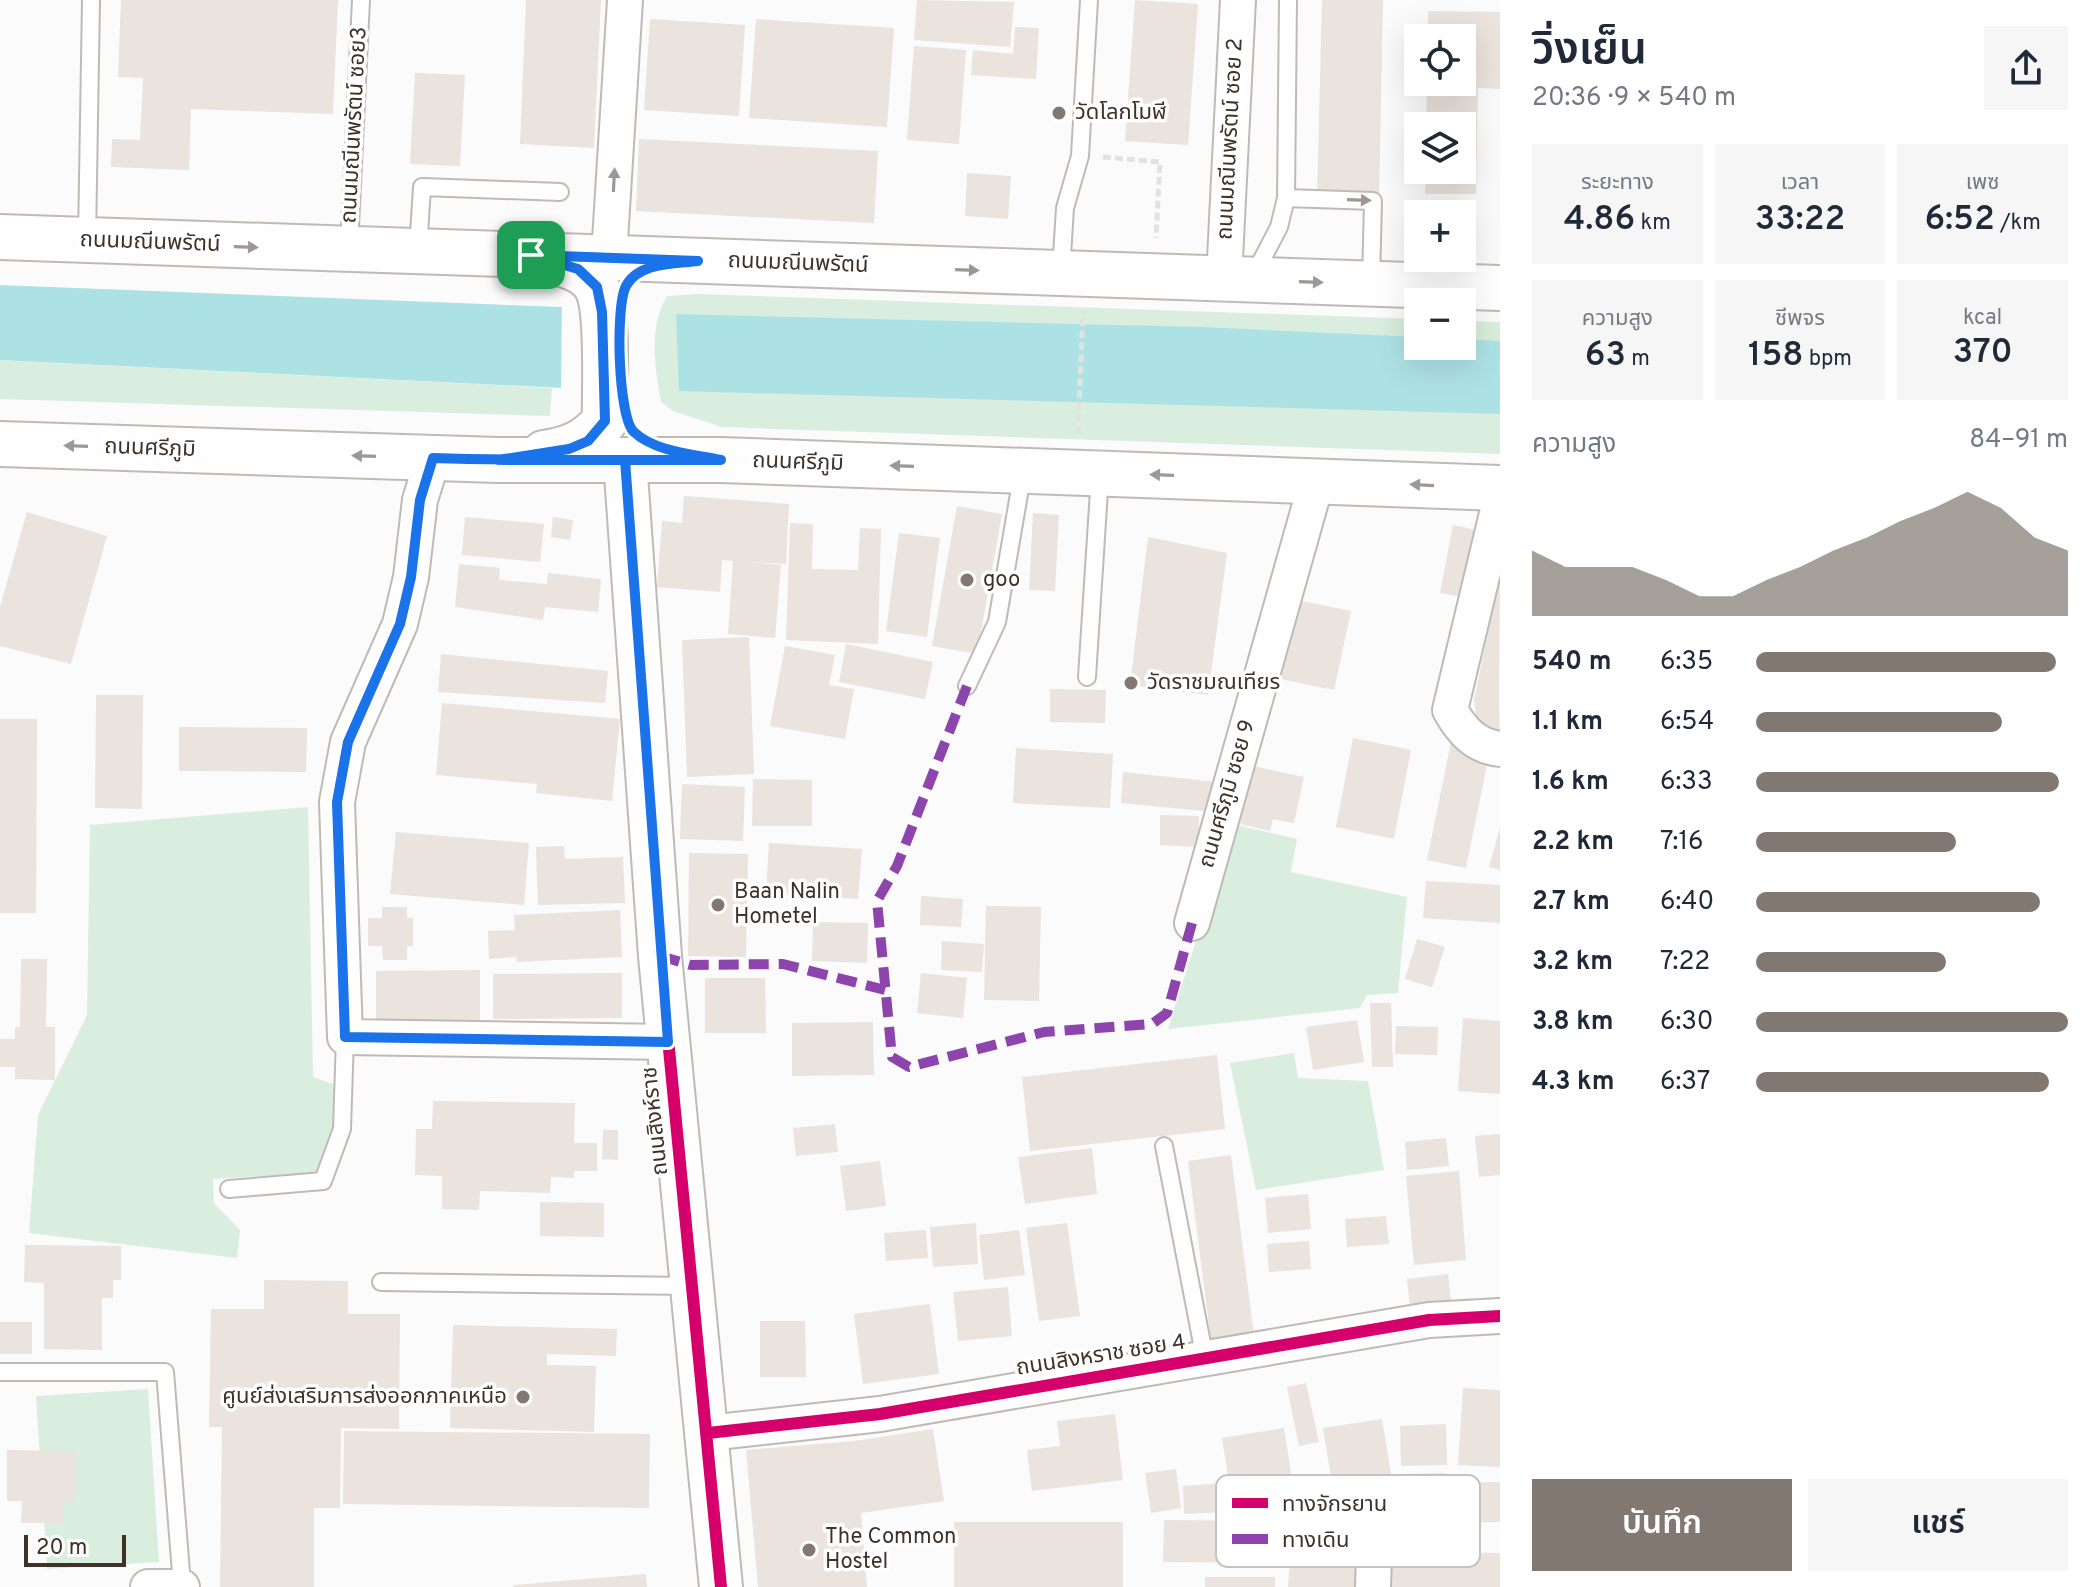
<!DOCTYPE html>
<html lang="th">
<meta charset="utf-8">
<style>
:root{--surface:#fff;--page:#f6f6f7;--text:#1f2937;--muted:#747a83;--accent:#817872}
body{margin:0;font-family:Overpass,"Noto Sans Thai",sans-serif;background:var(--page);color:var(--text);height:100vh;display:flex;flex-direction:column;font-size:30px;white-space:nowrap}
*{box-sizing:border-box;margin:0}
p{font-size:26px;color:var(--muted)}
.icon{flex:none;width:44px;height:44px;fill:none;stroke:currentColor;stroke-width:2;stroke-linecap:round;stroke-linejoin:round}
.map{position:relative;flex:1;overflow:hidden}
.side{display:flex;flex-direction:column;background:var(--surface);width:600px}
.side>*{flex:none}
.buttons{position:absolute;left:1404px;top:24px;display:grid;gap:16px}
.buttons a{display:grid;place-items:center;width:72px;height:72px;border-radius:0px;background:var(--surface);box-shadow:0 8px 32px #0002;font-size:40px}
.scale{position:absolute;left:24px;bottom:20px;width:102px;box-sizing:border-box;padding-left:8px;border:4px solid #3f3229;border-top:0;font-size:22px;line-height:28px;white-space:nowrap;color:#3f3229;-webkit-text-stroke:6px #fff;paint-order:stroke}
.pin{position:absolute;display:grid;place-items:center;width:68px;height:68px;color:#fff;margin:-34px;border-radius:16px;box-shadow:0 4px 12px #0006}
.round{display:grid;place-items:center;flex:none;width:84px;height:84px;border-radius:0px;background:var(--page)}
.summary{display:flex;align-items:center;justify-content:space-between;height:136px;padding:0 32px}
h1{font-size:44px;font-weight:600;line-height:60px}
.metrics{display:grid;grid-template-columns:repeat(3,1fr);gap:12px;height:136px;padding:8px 32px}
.metrics div{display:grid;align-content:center;border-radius:0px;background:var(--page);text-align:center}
.metrics b{font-size:34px;font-weight:600}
.metrics small{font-size:22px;font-weight:400}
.metrics p{font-size:22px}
.chart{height:224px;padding:16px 32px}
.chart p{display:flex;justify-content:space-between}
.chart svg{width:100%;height:144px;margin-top:8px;fill:var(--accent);opacity:.7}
.primary-button{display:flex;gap:16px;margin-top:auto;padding:16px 32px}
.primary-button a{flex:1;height:92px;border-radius:0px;background:var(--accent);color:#fff;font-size:32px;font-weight:600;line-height:92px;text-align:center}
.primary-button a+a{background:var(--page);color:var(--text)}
ul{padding:0 32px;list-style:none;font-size:26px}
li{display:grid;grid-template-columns:128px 96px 1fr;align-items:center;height:60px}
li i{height:20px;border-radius:10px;background:var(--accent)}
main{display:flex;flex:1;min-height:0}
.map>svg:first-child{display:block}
</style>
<main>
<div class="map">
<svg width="1500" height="1587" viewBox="0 0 1500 1587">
<rect width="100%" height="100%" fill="#fbfbfb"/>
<g fill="#daeedf">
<path d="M697 294 1418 319V346H1462V321L1500 322V454L722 427 673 411 661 402C655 367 648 328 667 296Z"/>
<polygon points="0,360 552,388 550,416 0,399"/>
<polygon points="308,807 313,1077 336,1085 335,1129 316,1173 213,1179 214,1203 240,1230 237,1258 29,1233 38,1115 87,1015 90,825"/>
<polygon points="1233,824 1297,839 1291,872 1407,897 1398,993 1367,995 1360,1008 1168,1029"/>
<polygon points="1294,1053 1298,1078 1368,1081 1384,1170 1256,1190 1230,1063"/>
<polygon points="148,1389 159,1562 47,1569 36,1396"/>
</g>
<g fill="#ade2e5">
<polygon points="0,285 562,307 561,388 0,360"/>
<polygon points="676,314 1202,327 1418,337 1418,346 1462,346 1462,339 1500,341 1500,414 679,391"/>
</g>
<g fill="#eae3de">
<polygon points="121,0 338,0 333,114 191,109 189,170 111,167 112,139 140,140 143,78 118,77"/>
<polygon points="526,0 601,0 594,148 520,144"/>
<polygon points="917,0 1014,2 1010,47 914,40"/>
<polygon points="1135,0 1198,4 1188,145 1125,141"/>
<polygon points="1322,0 1383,0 1379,198 1317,196"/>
<polygon points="1428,11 1500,12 1500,89 1478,88 1476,194 1425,194 1426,170 1462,170 1462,126 1426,126 1427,82 1462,82 1462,38 1428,38"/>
<polygon points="650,19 745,25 739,116 644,110"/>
<polygon points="756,19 894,28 887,127 749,118"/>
<polygon points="1015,27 1039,28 1036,79 971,75 973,50 1013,54"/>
<polygon points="914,46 966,50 959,144 907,140"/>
<polygon points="415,73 465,75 460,166 410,164"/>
<polygon points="639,139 878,151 874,223 636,211"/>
<polygon points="967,173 1011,176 1008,219 965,216"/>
<polygon points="684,496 789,504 786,564 746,562 781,565 775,638 728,634 733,561 722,560 720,592 657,587 662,521 682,523"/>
<polygon points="957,506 1002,514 977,654 932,646"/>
<polygon points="27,512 107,536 71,664 0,646 0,607"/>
<polygon points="1033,513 1059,515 1055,591 1029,590"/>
<polygon points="465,517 544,524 540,562 462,555"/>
<polygon points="553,517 573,520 570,540 551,537"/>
<polygon points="790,523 813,524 812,569 858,570 860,528 881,529 878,644 786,640"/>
<polygon points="1453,525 1481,531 1468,598 1440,593"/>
<polygon points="899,533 940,538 927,637 886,631"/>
<polygon points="1148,537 1227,553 1208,695 1130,685"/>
<polygon points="459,564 500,568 499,580 547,584 548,573 601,579 598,612 545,607 543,620 455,607"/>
<polygon points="1500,575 1499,699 1500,740 1477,726 1474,700"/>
<polygon points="1297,600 1351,611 1334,690 1280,679"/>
<polygon points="749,637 754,774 687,777 682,640"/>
<polygon points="846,644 933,662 925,699 839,682"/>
<polygon points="785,646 835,655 829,685 854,689 845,739 770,726"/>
<polygon points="441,654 608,671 605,703 438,692"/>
<polygon points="1050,689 1106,690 1105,723 1050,722"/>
<polygon points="96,695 143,695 142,809 95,808"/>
<polygon points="442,703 620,719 612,801 536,793 537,784 436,775"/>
<polygon points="0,719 37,719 36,913 0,913"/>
<polygon points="179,727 307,728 306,772 179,771"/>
<polygon points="1353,738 1411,750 1394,839 1336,827"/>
<polygon points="1451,742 1490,750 1466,868 1427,860"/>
<polygon points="1016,748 1113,754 1110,808 1013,803"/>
<polygon points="1253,766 1304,777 1294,823 1273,819 1270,831 1240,824"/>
<polygon points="1123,772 1217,782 1214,812 1121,803"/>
<polygon points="753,779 812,780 812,826 752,826"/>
<polygon points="682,784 745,787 743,841 680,839"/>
<polygon points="1160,815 1199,816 1198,847 1160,845"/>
<polygon points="1500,828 1500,870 1489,867"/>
<polygon points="396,832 529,843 524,905 390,894"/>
<polygon points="769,843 862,849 858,899 766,893"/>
<polygon points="564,846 565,859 623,857 625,903 538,905 536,847"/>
<polygon points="689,853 748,854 746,957 688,956"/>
<polygon points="1426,881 1500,885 1500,923 1423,918"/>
<polygon points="921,896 963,899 961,927 920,925"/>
<polygon points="986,906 1041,907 1039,1001 984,1000"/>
<polygon points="382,907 407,907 407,918 413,918 413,946 407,946 407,960 383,960 382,946 368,946 368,918 382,918"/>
<polygon points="620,910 622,957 517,962 516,957 489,959 488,931 515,930 514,915"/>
<polygon points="813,922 868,923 867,963 812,961"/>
<polygon points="1417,939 1445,947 1432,987 1405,979"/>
<polygon points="942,941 984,944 982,972 941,970"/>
<polygon points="21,959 47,959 46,1027 55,1027 55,1080 15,1079 15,1067 0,1067 0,1039 15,1039 15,1027 20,1027"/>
<polygon points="480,970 480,1020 376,1021 376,971"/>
<polygon points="622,973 622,1018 493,1019 493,974"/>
<polygon points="921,973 967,978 963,1018 917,1013"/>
<polygon points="705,978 765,978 766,1033 705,1033"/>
<polygon points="1370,1003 1391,1003 1393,1067 1372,1067"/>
<polygon points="1463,1018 1500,1021 1500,1094 1458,1091"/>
<polygon points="1357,1020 1364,1062 1313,1070 1306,1027"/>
<polygon points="873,1022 874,1075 792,1076 792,1023"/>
<polygon points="1396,1026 1438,1027 1437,1055 1395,1054"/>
<polygon points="1217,1055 1225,1129 1030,1151 1022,1077"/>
<polygon points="433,1101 575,1103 574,1143 597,1143 597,1171 574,1171 574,1178 551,1177 550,1193 480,1191 479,1210 442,1209 442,1176 415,1175 416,1129 432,1129"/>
<polygon points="835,1124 838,1152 796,1156 793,1128"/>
<polygon points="603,1130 618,1130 618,1160 602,1159"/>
<polygon points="1500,1134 1500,1175 1479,1177 1475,1136"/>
<polygon points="1446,1138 1449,1166 1407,1170 1405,1142"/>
<polygon points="1092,1148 1097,1194 1025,1204 1018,1157"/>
<polygon points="1231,1155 1254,1335 1211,1341 1188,1161"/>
<polygon points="880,1161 886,1206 846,1211 840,1166"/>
<polygon points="1459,1171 1466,1260 1414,1265 1406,1176"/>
<polygon points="1308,1194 1311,1229 1268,1233 1265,1198"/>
<polygon points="540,1202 604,1203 604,1237 540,1236"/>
<polygon points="1386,1216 1389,1244 1347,1247 1345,1219"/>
<polygon points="976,1223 978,1264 933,1267 930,1227"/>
<polygon points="1067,1223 1080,1316 1039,1321 1026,1228"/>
<polygon points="926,1230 928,1258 886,1261 884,1233"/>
<polygon points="1019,1230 1025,1275 984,1280 979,1235"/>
<polygon points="1309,1241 1311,1269 1269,1272 1267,1244"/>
<polygon points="25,1245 121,1246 121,1280 113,1280 113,1298 102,1298 102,1350 44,1349 44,1283 24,1282"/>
<polygon points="1448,1274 1451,1302 1410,1307 1407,1279"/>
<polygon points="264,1280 348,1281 348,1314 400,1314 399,1429 341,1428 340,1508 314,1508 314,1587 220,1587 222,1427 209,1427 211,1309 264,1309"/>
<polygon points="1008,1287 1012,1336 958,1341 953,1292"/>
<polygon points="930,1304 939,1374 863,1384 854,1314"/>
<polygon points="760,1321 805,1321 806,1377 760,1377"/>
<rect x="0" y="1322" width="32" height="32"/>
<polygon points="453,1325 617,1329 616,1356 547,1354 547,1365 596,1366 594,1432 450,1428"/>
<polygon points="1306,1383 1319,1442 1299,1446 1287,1387"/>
<polygon points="1463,1388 1500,1390 1500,1467 1458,1465"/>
<polygon points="1115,1414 1123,1480 1032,1491 1027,1450 1060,1446 1057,1421"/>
<polygon points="1382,1419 1396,1504 1337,1514 1323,1428"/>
<polygon points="1446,1424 1447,1465 1401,1466 1400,1426"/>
<polygon points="1284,1428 1295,1498 1233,1507 1222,1438"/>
<polygon points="933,1429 944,1501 861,1513 867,1587 758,1587 746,1450 854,1441"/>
<polygon points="344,1431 650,1434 649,1508 343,1504"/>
<polygon points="7,1450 76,1451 76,1501 64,1501 64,1523 21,1523 22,1501 7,1501"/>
<polygon points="1176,1469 1181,1508 1151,1513 1145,1473"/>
<polygon points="1445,1473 1446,1513 1400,1514 1399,1474"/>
<polygon points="1500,1482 1500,1522 1457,1523 1456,1483"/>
<polygon points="1224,1483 1226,1512 1184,1514 1183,1486"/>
<polygon points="1164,1520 1280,1521 1280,1563 1163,1562"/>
<rect x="954" y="1522" width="169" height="65"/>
<polygon points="1292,1530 1369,1535 1365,1587 1288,1587"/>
<polygon points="1385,1552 1500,1553 1500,1587 1385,1587"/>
<polygon points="646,1574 647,1587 514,1587 514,1585"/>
<rect x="1205" y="1577" width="70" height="10"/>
</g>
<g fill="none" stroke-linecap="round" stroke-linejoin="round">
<g stroke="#c0bab5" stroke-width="20">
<g id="service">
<polyline points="1286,198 1288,0"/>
<polyline points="87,239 91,0"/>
<polyline points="349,246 361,0"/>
<polyline points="418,250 422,187 560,192"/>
<polyline points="1061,272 1065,208 1080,156 1089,0"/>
<polyline points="1254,275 1279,227 1286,198 1373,201 1371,283"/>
<polyline points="1087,677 1100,475"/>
<polyline points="967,686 997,622 1023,471"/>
<polyline points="1164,1146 1205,1359"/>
<polyline points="229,1189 323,1181 342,1129 345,1037"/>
<polyline points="381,1282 692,1286"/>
<polyline points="0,1372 165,1372 182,1585"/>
</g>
</g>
<g stroke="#c0bab5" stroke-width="38">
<g id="minor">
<polyline points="609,257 625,0"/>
<polyline points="1224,279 1238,0"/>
<polyline points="433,458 420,500 411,577 400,624 348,742 337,802 345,1037 668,1042"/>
<path d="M1500 501 1450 710C1462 731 1475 746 1500 749"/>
<polyline points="1192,923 1317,480"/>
<polyline points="708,1433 880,1414 1429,1320 1500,1316"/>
<polyline points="148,1587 182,1587"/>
<polyline points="1373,1587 1375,1523"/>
</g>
</g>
<g stroke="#c0bab5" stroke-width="46">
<polyline id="tertiary" points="625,460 660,956 721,1587"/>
</g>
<g stroke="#c0bab5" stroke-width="48">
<g id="secondary">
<polyline points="0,237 1500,288"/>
<polyline points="0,444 498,460 721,460 1500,488"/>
<path d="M544 453C572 449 586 442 605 421 604 390 609 312 597 288 588 270 566 265 549 260"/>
</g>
</g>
<g stroke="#e2e2e1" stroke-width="5" stroke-dasharray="8 4" stroke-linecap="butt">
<polyline points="1103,157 1160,162 1156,238"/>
<polyline points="1078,434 1083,312"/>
</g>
<use href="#service" stroke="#fefefe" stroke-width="16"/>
<use href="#minor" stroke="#fefefe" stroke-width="34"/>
<use href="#tertiary" stroke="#fefefe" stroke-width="42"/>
<use href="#secondary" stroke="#fefefe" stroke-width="44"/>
<g stroke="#8e44ad" stroke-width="10" stroke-dasharray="20 10" stroke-linecap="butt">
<polyline points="967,686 897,866 877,901 892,1057 909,1067 1044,1032 1152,1024 1167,1013 1192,923"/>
<polyline points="660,956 691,965 783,964 885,990"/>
</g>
<g stroke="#fff" stroke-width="17">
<g id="cycleway">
<polyline points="433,458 420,500 411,577 400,624 348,742 337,802 345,1037 668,1042"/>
<polyline points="625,460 660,956 721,1587"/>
<polyline points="708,1433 880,1414 1429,1320 1500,1316"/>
</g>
</g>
<use href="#cycleway" stroke="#d6006c" stroke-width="12"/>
</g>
<defs><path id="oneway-solid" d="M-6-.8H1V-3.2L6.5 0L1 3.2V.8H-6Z" transform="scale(2)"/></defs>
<g fill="#9e9894">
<use href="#oneway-solid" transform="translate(614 180) rotate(-87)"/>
<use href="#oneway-solid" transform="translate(1359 200) rotate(2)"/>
<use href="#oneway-solid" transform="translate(246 247) rotate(2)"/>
<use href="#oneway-solid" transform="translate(967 270) rotate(2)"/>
<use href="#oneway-solid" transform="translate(1311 282) rotate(2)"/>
<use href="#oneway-solid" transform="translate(76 446) rotate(-178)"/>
<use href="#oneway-solid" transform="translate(364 456) rotate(-178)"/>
<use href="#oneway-solid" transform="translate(902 466) rotate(-178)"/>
<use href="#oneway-solid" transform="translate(1162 475) rotate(-178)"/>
<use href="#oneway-solid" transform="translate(1422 485) rotate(-177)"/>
</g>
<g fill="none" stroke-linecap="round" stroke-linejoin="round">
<g stroke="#fff" stroke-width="16">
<path id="route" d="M531 255 578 269 597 287 602 312 605 421 588 441 569 449 498 460H625L668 1042 345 1037 337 802 348 742 400 624 411 577 420 500 433 458C529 461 625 460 721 460 694 454 655 452 634 432 618 418 615 306 626 286 639 262 674 264 698 261L531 255"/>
</g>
<use href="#route" stroke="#1a73e8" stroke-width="10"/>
</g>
<g fill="#817872" stroke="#fff" stroke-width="3">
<circle cx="1059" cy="113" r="8"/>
<circle cx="967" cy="580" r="8"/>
<circle cx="1131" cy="683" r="8"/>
<circle cx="718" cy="905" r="8"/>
<circle cx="523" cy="1397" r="8"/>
<circle cx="809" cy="1550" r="8"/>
</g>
<g text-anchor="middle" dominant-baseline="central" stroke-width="7" stroke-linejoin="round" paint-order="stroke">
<g font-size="22" fill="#3f3229" stroke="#fff" text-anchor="start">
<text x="1075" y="113">วัดโลกโมฬี</text>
<text x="983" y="580">goo</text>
<text x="1147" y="683">วัดราชมณเทียร</text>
<text x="734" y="892">Baan Nalin<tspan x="734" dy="25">Hometel</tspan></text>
<text x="507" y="1397" text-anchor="end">ศูนย์ส่งเสริมการส่งออกภาคเหนือ</text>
<text x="825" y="1537">The Common<tspan x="825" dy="25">Hostel</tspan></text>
</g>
<g font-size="22" fill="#3f3229" stroke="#fff">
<text transform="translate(355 125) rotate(-87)">ถนนมณีนพรัตน์ ซอย3</text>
<text transform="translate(1231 139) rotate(-87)">ถนนมณีนพรัตน์ ซอย 2</text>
<text transform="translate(150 243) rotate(2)">ถนนมณีนพรัตน์</text>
<text transform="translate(798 264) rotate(2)">ถนนมณีนพรัตน์</text>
<text transform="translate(150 449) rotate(2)">ถนนศรีภูมิ</text>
<text transform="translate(798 463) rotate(2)">ถนนศรีภูมิ</text>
<text transform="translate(1228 794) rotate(-74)">ถนนศรีภูมิ ซอย 9</text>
<text transform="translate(656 1121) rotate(-96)">ถนนสิงห์ราช</text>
<text transform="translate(1101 1356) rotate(-9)">ถนนสิงหราช ซอย 4</text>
</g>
</g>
<rect x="1216" y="1475" width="264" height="92" rx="12" fill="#fff" stroke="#c5c2bf" stroke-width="2"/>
<rect x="1232" y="1498" width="36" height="10" fill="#d6006c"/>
<rect x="1232" y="1534" width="36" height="10" fill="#8e44ad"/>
<g font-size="22" fill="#3f3229">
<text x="1282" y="1511">ทางจักรยาน</text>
<text x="1282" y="1547">ทางเดิน</text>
</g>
</svg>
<div class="buttons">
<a><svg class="icon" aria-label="locate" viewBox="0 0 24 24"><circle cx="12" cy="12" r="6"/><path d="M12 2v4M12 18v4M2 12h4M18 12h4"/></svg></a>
<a><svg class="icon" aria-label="layers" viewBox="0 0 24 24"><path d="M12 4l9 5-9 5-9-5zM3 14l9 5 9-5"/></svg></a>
<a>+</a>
<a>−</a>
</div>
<div class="scale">20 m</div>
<div class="pin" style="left:531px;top:255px;background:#1e9e55"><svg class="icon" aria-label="arrive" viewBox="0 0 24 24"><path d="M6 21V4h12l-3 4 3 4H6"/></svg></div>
</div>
<section class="side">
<div class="summary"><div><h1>วิ่งเย็น</h1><p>20:36 · 9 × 540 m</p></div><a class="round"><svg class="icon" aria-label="share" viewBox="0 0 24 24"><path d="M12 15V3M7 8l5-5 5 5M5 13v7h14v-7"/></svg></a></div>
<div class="metrics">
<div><p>ระยะทาง</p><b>4.86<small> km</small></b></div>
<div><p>เวลา</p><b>33:22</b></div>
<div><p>เพซ</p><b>6:52<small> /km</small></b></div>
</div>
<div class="metrics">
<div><p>ความสูง</p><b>63<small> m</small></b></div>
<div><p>ชีพจร</p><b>158<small> bpm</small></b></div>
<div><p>kcal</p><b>370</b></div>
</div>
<div class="chart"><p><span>ความสูง</span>84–91 m</p>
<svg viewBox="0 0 160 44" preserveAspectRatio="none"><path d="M0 44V24L10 29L20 29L30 29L40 33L50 38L60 38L70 33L80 29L90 24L100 20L110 15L120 11L130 6L140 11L150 20L160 24V44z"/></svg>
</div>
<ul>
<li><b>540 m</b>6:35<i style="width:96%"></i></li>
<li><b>1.1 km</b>6:54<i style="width:79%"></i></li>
<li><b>1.6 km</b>6:33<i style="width:97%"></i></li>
<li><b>2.2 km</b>7:16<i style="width:64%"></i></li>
<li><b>2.7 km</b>6:40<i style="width:91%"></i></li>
<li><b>3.2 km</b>7:22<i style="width:61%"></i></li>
<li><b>3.8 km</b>6:30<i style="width:100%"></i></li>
<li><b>4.3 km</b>6:37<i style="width:94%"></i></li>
</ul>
<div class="primary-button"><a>บันทึก</a><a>แชร์</a></div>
</section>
</main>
